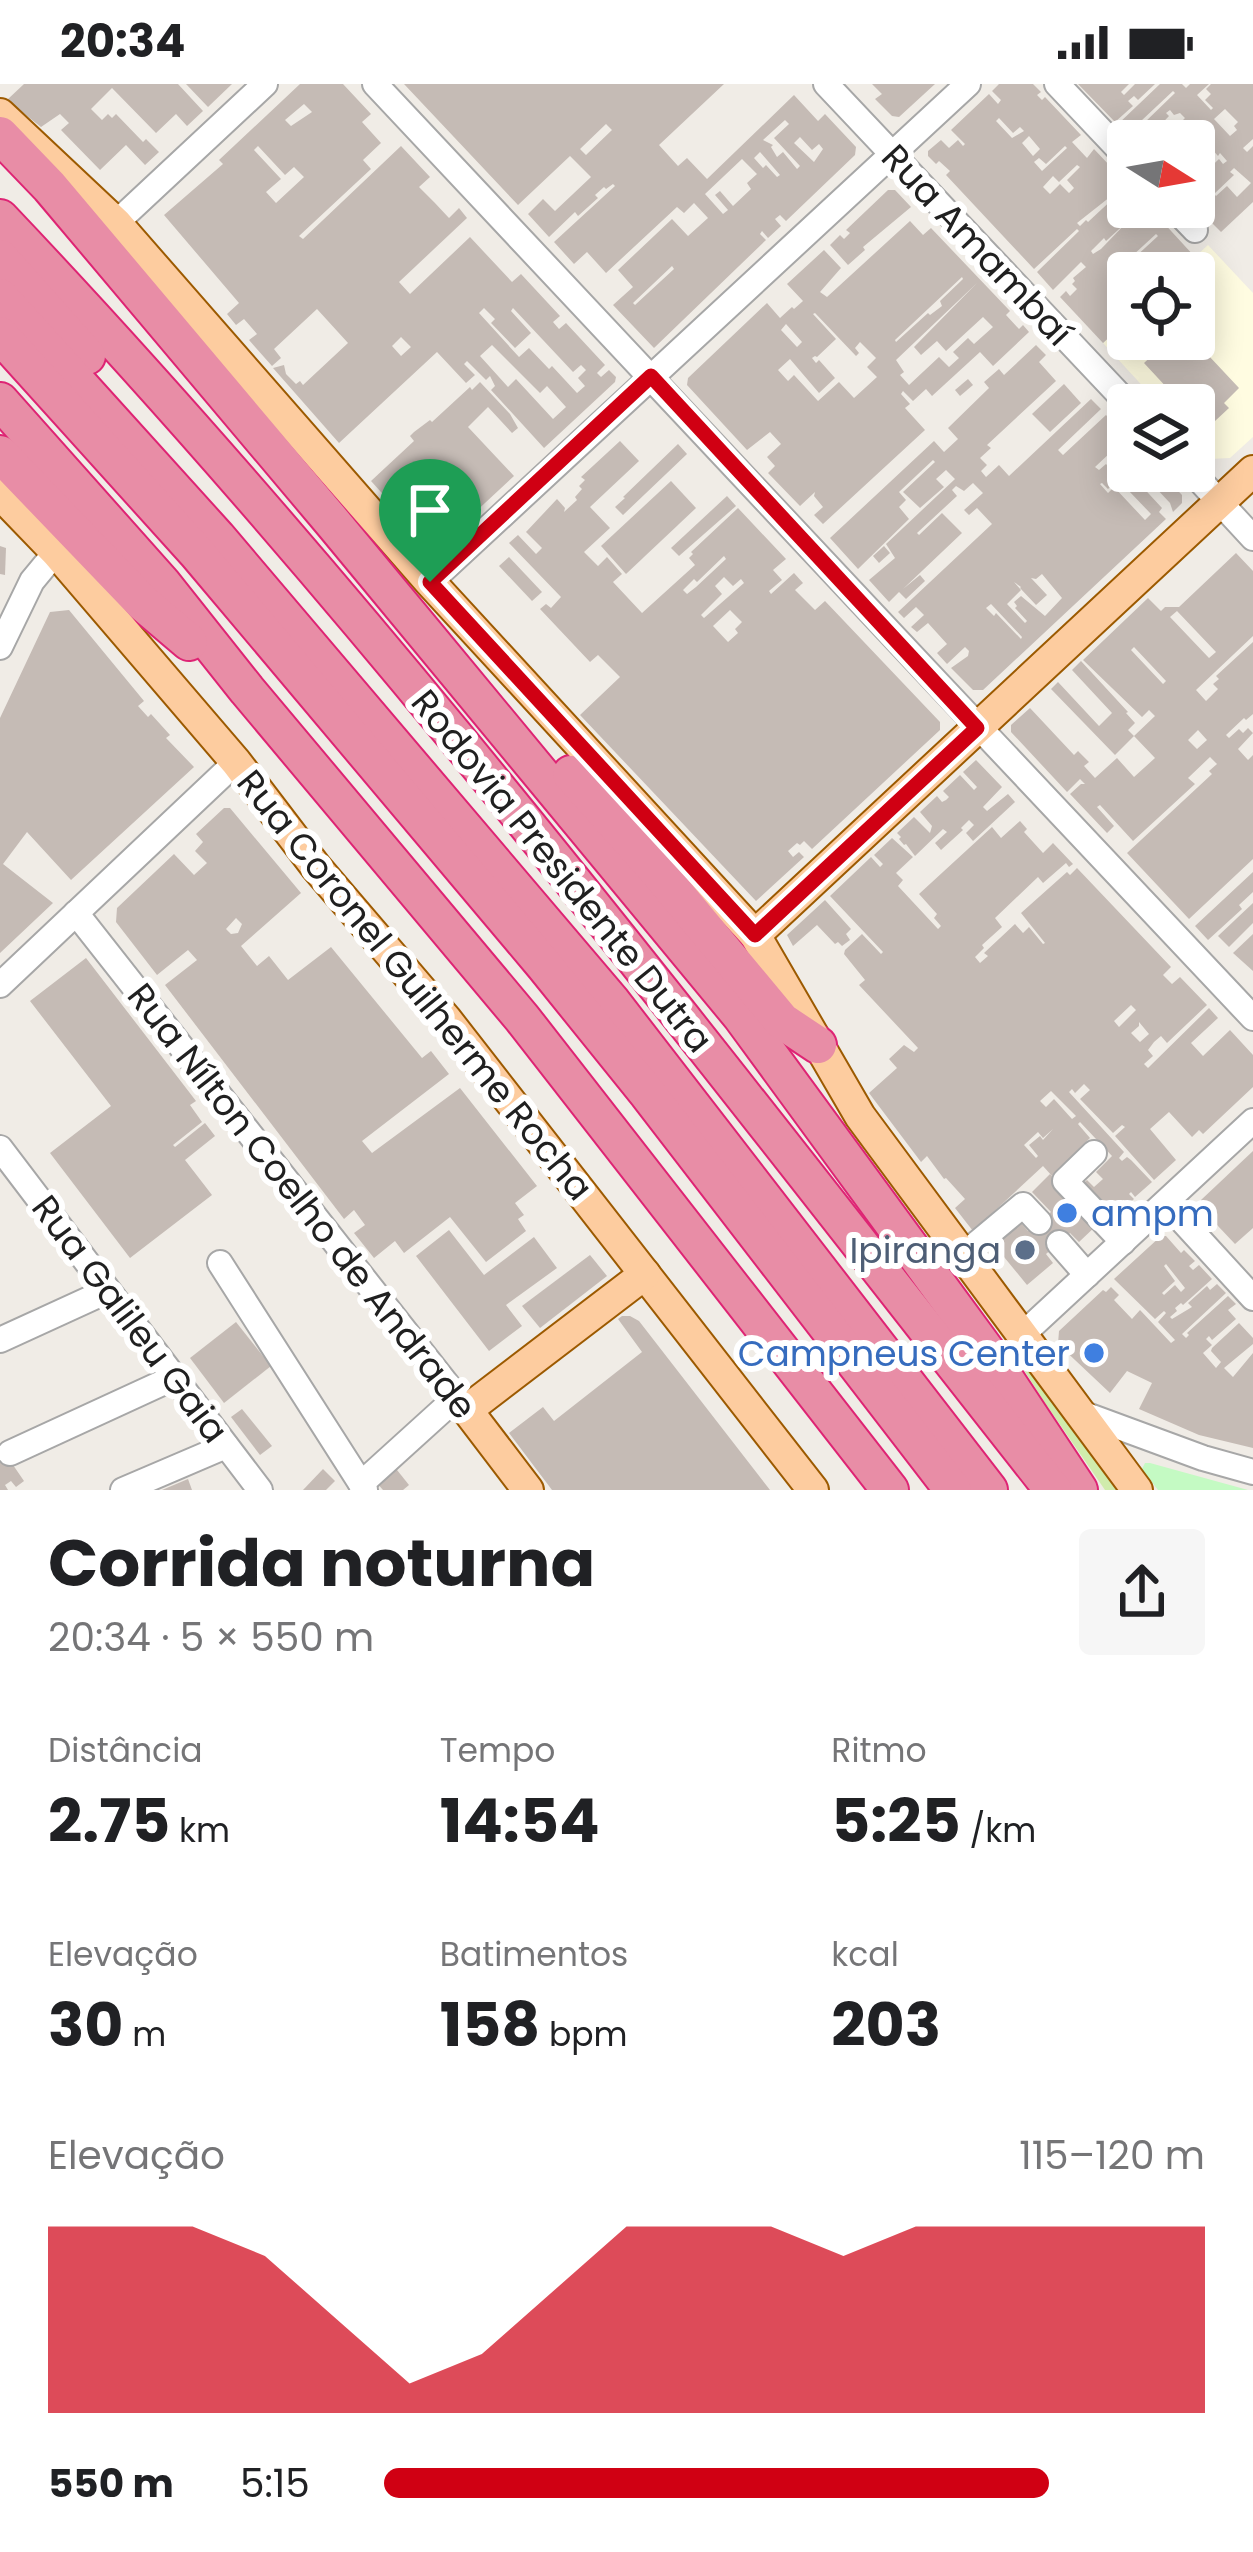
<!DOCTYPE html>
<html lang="pt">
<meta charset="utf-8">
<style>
:root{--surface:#fff;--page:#f6f6f6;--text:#202124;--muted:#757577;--accent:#d00013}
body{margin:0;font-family:Poppins,sans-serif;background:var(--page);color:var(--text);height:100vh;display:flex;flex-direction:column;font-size:45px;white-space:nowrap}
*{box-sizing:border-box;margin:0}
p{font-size:39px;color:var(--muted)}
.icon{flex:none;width:66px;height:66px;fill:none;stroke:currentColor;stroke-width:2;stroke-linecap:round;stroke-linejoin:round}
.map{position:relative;height:1406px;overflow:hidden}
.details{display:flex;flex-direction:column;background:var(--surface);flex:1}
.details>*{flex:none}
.needle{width:78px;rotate:101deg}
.fabs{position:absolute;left:1107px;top:36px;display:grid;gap:24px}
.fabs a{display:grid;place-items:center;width:108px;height:108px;border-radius:12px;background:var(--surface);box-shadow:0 6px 30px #0003;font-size:60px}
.pin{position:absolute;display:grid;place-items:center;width:102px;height:102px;color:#fff;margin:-123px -51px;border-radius:50% 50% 50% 0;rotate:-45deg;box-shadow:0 0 12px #0007}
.pin .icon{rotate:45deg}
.round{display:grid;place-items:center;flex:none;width:126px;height:126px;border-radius:12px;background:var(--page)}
.headline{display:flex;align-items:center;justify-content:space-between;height:204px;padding:0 48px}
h1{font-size:66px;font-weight:700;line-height:90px}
.stats{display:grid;grid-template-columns:repeat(3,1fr);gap:18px;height:204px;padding:12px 48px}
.stats div{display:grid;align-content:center}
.stats b{font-size:60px;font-weight:700}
.stats small{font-size:33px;font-weight:400}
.stats p{font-size:33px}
.chart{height:336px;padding:24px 48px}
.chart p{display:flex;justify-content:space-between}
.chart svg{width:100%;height:216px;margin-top:12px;fill:var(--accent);opacity:.7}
ul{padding:0 48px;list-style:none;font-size:39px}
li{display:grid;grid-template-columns:192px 144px 1fr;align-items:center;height:90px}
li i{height:30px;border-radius:15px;background:var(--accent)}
.status{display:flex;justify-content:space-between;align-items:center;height:84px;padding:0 60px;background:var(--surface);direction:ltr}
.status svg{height:33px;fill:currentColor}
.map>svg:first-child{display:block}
</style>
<div class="status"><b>20:34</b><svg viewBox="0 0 49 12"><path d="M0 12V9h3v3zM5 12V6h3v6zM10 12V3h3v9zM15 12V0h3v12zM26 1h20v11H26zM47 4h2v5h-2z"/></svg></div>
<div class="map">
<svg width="1253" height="1406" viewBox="0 0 1253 1406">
<rect width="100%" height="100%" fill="#f0ece6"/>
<polygon fill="#fffce1" points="1208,161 1253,209 1253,353 1230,374 1210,375 1194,357 1194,321 1160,321 1103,259 1128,235 1128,255 1194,255 1194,189 1177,189"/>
<polygon fill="#d0ebac" points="1014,1264 1118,1406 1105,1406 1043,1316 1017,1275"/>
<polygon fill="#c4fac3" points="1145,1379 1150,1379 1248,1406 1158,1406 1142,1385"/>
<g fill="#c5bbb5" fill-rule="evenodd">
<polygon points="24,0 178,0 203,27 187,42 176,30 156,49 112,4 91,25 102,36 108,30 112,34 116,30 143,58 146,55 159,68 145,81 126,61 100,86 61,46 69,39 60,30 41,43 7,16"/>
<polygon points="186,0 232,0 208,23"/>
<path d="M300 0H343L371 30 362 38 381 59 363 76 371 85 299 152 303 155 401 62 430 93 419 103 434 118 449 134 459 124 467 134 399 198 410 210 470 153 512 198 521 190 560 232 553 238 559 245 566 239 605 281 597 289 601 293 609 286 616 293 615 298 544 364 491 306 495 302 490 292 486 296 467 277 464 280 475 291 466 299 437 268 339 359 273 284 284 281 286 290 296 300 300 297 303 301 348 259 317 225 274 265 281 274 272 282 249 256 257 250 244 235 236 241 227 230 239 219 164 131 223 80 219 76ZM304 20 312 28 291 42 285 36ZM258 62 285 91 294 83 304 93 276 119 266 108 281 95 254 66ZM484 224 495 235 491 239 515 264 531 249 511 227 513 224 573 288 581 281 586 286 578 294 585 302 577 309 552 282 549 285 529 264 519 273 479 229ZM401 253 411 263 401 272 392 262ZM492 261 540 309 547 302 566 323 553 335 516 295 508 303 480 272Z"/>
<path d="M404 0H724L659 61 678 82 687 74 707 95 794 11 818 37 825 30 856 63 855 71 786 137 780 131 775 135 781 142 768 154 762 147 760 150 766 156 654 264 613 221 633 203 618 186 672 135 688 152 708 134 694 119 684 129 677 123 606 189 587 168 574 180 554 158 615 102 613 100 606 105 604 103 595 111 598 114 578 132 575 128 549 153 528 130 543 115 555 127 591 93 570 72 518 121ZM785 36 789 40 774 54 800 82 797 85 783 68 777 73 771 63 773 61 763 56ZM606 40 612 46 586 71 580 65ZM800 53 812 66 819 60 823 65 814 78 794 59ZM760 68 780 91 777 93 766 81 763 84 754 74ZM742 75 757 90 747 99 751 105 733 122 720 107 715 111 728 126 723 130 705 110ZM672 182 674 185 635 221 633 219Z"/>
<polygon points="872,0 935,0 899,33 892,32 875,15 882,10"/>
<path d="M999 0H1033L1041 8 1037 11 1042 16 1045 13 1081 51 1072 58 1087 74 1094 65 1128 101V123H1142L1136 129 1137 131 1149 123 1195 173 1178 189H1128V194L1121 186 1158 152 1156 150 1131 173 1127 169 1120 175 1125 180 1113 191 1122 201 1128 196V236L1103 259 1060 213 1066 207 1070 212 1077 205 1072 200 1075 197 1073 194 1086 183 1081 178 1053 206 1037 188 1079 147 1077 145 1034 185 946 91 950 87 939 77 936 80 928 72V67L941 56 949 64 958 56 963 62 965 60 951 46 989 10 998 20 1001 16 992 7ZM999 34 1013 49 1020 43 1024 47 1012 54 996 37ZM1029 52 1040 65 1033 72 1022 59ZM1065 62 1067 64 1042 87 1034 78 1039 74 1046 80ZM1077 81 1080 83 1067 96 1074 104 1069 109 1060 100 1050 110 1043 103 1053 92 1059 98ZM1115 109 1117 111 1088 138 1086 136 1080 142 1077 139ZM1129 136 1101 165 1093 170 1091 167 1104 154 1106 157Z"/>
<polygon points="1078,0 1129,0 1121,8 1124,11 1135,0 1155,0 1138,16 1134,12 1128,17 1133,22 1115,38"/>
<path d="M1160 0H1182L1186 4 1190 0H1209L1197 11 1211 26 1213 24 1205 16 1211 10 1206 5 1211 0H1253V55L1243 64 1247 68 1253 62V118L1221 148 1194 121V88L1197 92 1200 89 1202 91 1219 75 1223 80 1227 77 1220 69 1218 72 1211 64 1208 66 1211 72 1194 88V57H1133L1129 53 1137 46 1132 41 1124 48 1117 41ZM1173 7 1175 9 1143 40 1141 37ZM1225 25 1238 38 1234 42 1237 46 1230 52 1214 35ZM1170 26 1174 31 1180 29 1185 34 1180 39 1177 37 1164 50 1161 47 1152 55 1149 53 1169 32 1166 29ZM1234 84 1251 99 1237 113 1227 102 1216 112 1214 110 1234 91 1230 88Z"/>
<polygon points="888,106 895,106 911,123 863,163 865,166 848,181 830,161 840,151 844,155 850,149 846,146"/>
<path d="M910 137 923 151 931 144 1010 227 1006 231 1019 245 1023 241 1029 248 993 282 980 268 932 312 926 305 913 317 903 307 901 310 910 320 905 324 925 346 823 440 814 431 823 423 814 412 815 408 800 422 768 389 775 382 767 373 781 360 770 348 747 366 687 301 688 294 767 219 780 234 792 223 794 225 803 217 787 200 824 166 841 184 820 208 827 213ZM962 193 963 195 940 217 942 222 930 231 928 229 896 258 895 256ZM977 199 914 263 921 271 937 257 946 267 983 233 993 243 974 260 968 254 953 268 959 274 949 283 939 273 909 301 900 291 904 288 896 276ZM815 229 856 272 859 269 855 264 860 258 876 274 867 283 877 293 854 314 839 298 818 317 794 291 788 297 778 286 790 275 819 309 835 294 819 276 816 279 812 274 815 272 817 273 836 255 813 230ZM786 240 802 258 797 263 781 246Z"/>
<polygon points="1170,255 1193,255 1239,304 1224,319 1229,324 1215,337 1210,331 1201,340 1194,332 1194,321 1183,321 1144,279"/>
<path d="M1036 261 1046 271 1039 278 1056 297 987 361 991 364 980 374 987 381 981 387 986 393 999 381 1009 392 1091 315 1101 325 1058 366 1063 371 1106 331 1127 353 1095 383 1099 386 1106 380 1110 384 1113 381 1109 377 1128 358V386L1108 405 1102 399 1100 400 1108 409 1114 403 1145 436 1151 430 1128 406 1137 397 1162 424 1159 428 1166 435 983 606H973L951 584 968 572 969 567 965 563 947 580 937 569 947 560 928 539 917 548 911 543 924 531 916 523 904 534 898 528 992 440 977 424 969 431 964 426 983 409 973 399 964 407 956 402 952 406 957 412 917 449 919 451 942 429 962 449 903 505 920 491 925 497 906 515 899 508 889 518 869 496 895 474 886 460 955 395 946 386 936 395 944 403 920 424 903 408 935 378 933 376 899 408 906 416 899 423 909 435 858 485 830 454 934 357 944 368 958 355 948 344 989 304 984 298 999 285 1004 291ZM1042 490 1062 514 1045 532 1021 512 1014 518 1017 522 1015 524 1027 537 1025 539 1007 520 1021 506 1014 498 1021 503 1020 504 1036 521 1047 511 1031 494 1036 495ZM991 520 1022 553 1021 555 996 529 994 532 986 524Z"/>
<polygon points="968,295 973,301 960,312 955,306"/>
<polygon points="480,298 510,330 518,344 512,349 488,323 468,343 514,392 442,459 429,461 371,397 414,357 410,352 414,348 430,336 432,338 470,303 472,306"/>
<polygon points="1064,300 1081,319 1050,348 1032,330"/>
<path d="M620 357 639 377 590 423 610 444 584 468 598 482 607 473 622 490 613 498 642 529 695 481 689 474 693 470 691 468 738 424 786 475 773 486 782 496 769 507 771 510 794 489 803 499 795 506 815 526 825 517 940 638V646L812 765 804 757 800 761 797 759 788 767 793 773 799 768 804 773 756 817 580 631 620 593 598 571 590 578 540 525 546 520 551 524 561 513 509 459 518 451 536 470 542 464 526 448 557 415 565 424 564 428 577 416 575 413 582 405 579 402 585 396 581 393ZM724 472 726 475 696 503 687 510 683 506 694 495 697 498ZM724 493 733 502 741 495 744 499 704 534 701 531 722 510 715 502ZM730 526 742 538 735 545 738 549 728 558 713 542Z"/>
<polygon points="678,360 687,370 623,431 615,423 625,414 623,413"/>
<polygon points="1140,387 1159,387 1182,411 1182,419 1173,428 1170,419"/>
<polygon points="671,397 696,424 626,490 601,462"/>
<polygon points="727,412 736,422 679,472 671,464"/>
<polygon points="0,462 6,464 5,491 0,490"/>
<polygon points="884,462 890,469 879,479 873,472"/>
<path d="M1236 469 1253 487V552L1196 606 1206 617 1218 605 1213 600 1219 595 1216 592 1253 558V630L1246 636 1244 634 1226 651 1229 654 1239 645 1243 649 1248 644 1253 649 1238 665 1248 676 1253 671V775L1189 835 1127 769 1212 690 1209 687 1217 680 1210 673 1188 694 1195 700 1133 757 1100 721 1097 723 1114 742 1107 749 1070 710 1081 700H1085L1080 695 1067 708 1011 648V641L1030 624 1074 671 1078 667 1089 678 1084 682 1095 694 1117 674 1134 693 1155 674 1134 652 1155 632 1149 626 1142 633 1083 576 1148 514 1161 527 1165 523H1179ZM1177 527 1216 568 1209 574 1170 533ZM1134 563 1166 597 1163 600 1131 566ZM1198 646 1207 656 1197 665 1188 656Z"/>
<polygon points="509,473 542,508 532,517 499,482"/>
<polygon points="69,526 144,617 138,622 148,633 151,630 170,651 166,654 194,683 71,796 27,748 3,780 53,819 0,869 0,634 50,528"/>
<polygon points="1081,577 1128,628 1126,629 1135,639 1128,646 1134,652 1115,671 1051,605 1058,598 1099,642 1112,629 1072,586"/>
<polygon points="976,676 1002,703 983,723 987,727 1008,710 1015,718 973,757 966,749 974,741 969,736 961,744 963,746 941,766 935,759 947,748 943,745 915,772 906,760 904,761 899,755 901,753 897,749 914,733 930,749 932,742 920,728 937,712 942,718 946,716 949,713 943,707 960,691 974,706 977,703 963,688"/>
<path d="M224 724H230L301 809 241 862 257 882 269 872 288 896 331 863 422 974 431 967 449 990 362 1057 372 1069 460 1004 537 1102 515 1119 524 1131 518 1135 526 1147 486 1178 450 1133 404 1169 395 1157 374 1174 354 1149 365 1141 354 1126 344 1135 165 901 197 876 188 866 157 891 116 838 117 824 174 770 194 791 207 779 195 767 203 758 196 750ZM236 834 242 840 238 849 231 850 226 845Z"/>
<path d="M1020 737 1027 745 1024 748 1043 769 1053 759 1073 780 1069 783 1066 779 1043 799 1038 793 995 834 1002 843 982 861 984 864 975 873 980 879 988 872 984 869 1015 840 1023 849 1029 843 1043 860 1045 859 1021 829 1067 788 1070 791 1077 784 1171 883 1163 891 1172 900 1180 893 1207 921 1167 959 1161 952 1154 958 1148 966 1153 972 1144 980 1148 984 1209 924 1218 934 1191 959 1203 972 1230 946 1253 971V1003L1203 1050 1199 1046 1192 1053 1169 1028 1150 1045 1176 1076 1154 1096 1115 1052 1125 1043 1122 1041 1113 1049 1080 1015 1090 1006 1084 1000 1075 1009 1072 1005 1069 1008 1124 1068 1119 1074 1122 1077 1127 1073 1131 1076 1152 1098 1135 1113 1131 1108 1129 1110 1134 1115 1119 1129 1114 1124 1112 1126 1117 1131 1110 1137 1079 1103 1087 1096 1094 1103 1103 1095 1096 1088 1112 1072 1080 1038 1078 1040 1090 1054 1052 1092 1043 1082 973 1147 955 1124 965 1115 946 1094 944 1095 927 1072 921 1078 869 1009 897 984 889 975 904 961 914 968 918 964 859 901 865 896 844 870 845 866 862 850 881 870 883 868 830 812 871 773 880 783 883 780 874 771 892 754 913 773 896 789 903 796 898 802 938 845 941 842 934 834 937 830 919 810 992 743 1001 754ZM1131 921 1136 926 1119 943 1114 937ZM1139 938 1149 950 1140 958 1131 949 1139 942ZM1051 1007 1076 1032 1072 1035 1054 1015 1046 1023 1040 1017ZM1053 1045 1043 1056 1040 1052 1029 1061 1038 1072 1036 1074 1024 1061 1038 1048 1043 1054Z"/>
<polygon points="1253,788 1253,808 1239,821 1242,825 1208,856 1195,842"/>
<polygon points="825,816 851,845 846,850 850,856 842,862 838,858 835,860 817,841 793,862 787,851"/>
<polygon points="1253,819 1253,839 1229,863 1218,852"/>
<polygon points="1253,850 1253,887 1233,869"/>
<polygon points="86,874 196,1017 190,1021 202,1038 173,1061 175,1063 205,1039 215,1052 185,1076 212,1111 130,1174 50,1069 111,1022 30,917"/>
<polygon points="1253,1067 1253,1144 1235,1160 1201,1124 1201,1116"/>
<polygon points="1050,1090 1098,1140 1079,1158 1070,1149 1046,1170 1053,1179 1027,1201 995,1162 1021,1139 1028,1147 1051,1128 1032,1108"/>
<polygon points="449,1146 484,1191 534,1153 557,1184 506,1221 522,1242 489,1267 416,1172"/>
<path d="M1161 1152H1166L1181 1169 1184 1166 1195 1177 1189 1182 1193 1186 1199 1181 1212 1195 1183 1221 1181 1219 1175 1224 1177 1227 1170 1233 1172 1235 1192 1223 1188 1219 1207 1202 1210 1206 1217 1200 1226 1209 1182 1250 1186 1254 1189 1251 1187 1249 1228 1212 1236 1220 1228 1226 1236 1235 1212 1256 1209 1252 1206 1255 1212 1261 1203 1269 1216 1284 1221 1278 1211 1267 1212 1264 1239 1239 1253 1254V1260L1224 1284 1233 1293 1253 1269V1364L1199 1351 1139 1325 1152 1299 1127 1287 1110 1309 1058 1260 1059 1247 1103 1206 1106 1208 1111 1203 1119 1211 1114 1216 1132 1235 1140 1226 1171 1259 1175 1256 1158 1238 1166 1229 1164 1227 1155 1235 1114 1195ZM1166 1180 1185 1204 1181 1208 1175 1201 1164 1211 1162 1209 1175 1197 1164 1182Z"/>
<polygon points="590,1171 607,1192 540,1244 522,1222"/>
<polygon points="622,1232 630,1232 639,1237 770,1406 552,1406 509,1349 543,1323 554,1337 642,1268 618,1235"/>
<polygon points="236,1238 271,1282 224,1319 190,1274"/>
<polygon points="242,1325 272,1362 260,1371 231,1333"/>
<polygon points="0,1362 24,1397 16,1403 11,1397 5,1401 8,1406 0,1406"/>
<polygon points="393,1381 409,1401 403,1406 383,1406 376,1398"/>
<polygon points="323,1385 335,1397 326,1406 303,1406"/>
<polygon points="188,1395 192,1406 162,1406"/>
</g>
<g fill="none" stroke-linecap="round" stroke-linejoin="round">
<g stroke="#a7a7a7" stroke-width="28">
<g id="minor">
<path d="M375 0C668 310 959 624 1253 934"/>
<polyline points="826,0 1129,321"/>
<polyline points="1057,0 1128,75"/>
<polyline points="1173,123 1195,146"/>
<polyline points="116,139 265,0"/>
<polyline points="1191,387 1253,454"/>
<polyline points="430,498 968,0"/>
<polyline points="0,563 32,497 56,468"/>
<polyline points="76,829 467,1326"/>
<polyline points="0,901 236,678"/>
<polyline points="0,1064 260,1406"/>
<polyline points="1094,1069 1065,1097 1123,1158"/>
<polyline points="1166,1119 1253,1214"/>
<polyline points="1059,1159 1087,1191"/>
<polyline points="962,1172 1023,1121 1039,1138"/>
<polyline points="220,1179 365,1406"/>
<polyline points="1021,1252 1253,1037"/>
<polyline points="0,1256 107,1207"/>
<polyline points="1081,1329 1203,1374 1253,1388"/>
<polyline points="10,1369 173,1294"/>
<polyline points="361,1400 457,1313"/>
<polyline points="123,1406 226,1362"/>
</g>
</g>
<g stroke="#9c5a00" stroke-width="34">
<g id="major">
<polyline points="0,30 116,139 430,498 755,851 860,1032 1137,1406"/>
<polyline points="0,410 56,468 236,678 316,783 446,935 813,1406"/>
<polyline points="755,851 1253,387"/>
<polyline points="528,1406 467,1326 645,1190"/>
</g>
</g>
<g stroke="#de2474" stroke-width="40">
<g id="highway">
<polyline points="0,51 50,103 334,440 741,932 990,1272 1079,1406"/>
<path d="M0 134C380 534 712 974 1053 1406"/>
<polyline points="0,174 87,272"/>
<polyline points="0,213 217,453 612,918 989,1406"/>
<polyline points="0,251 197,469 544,881 648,1010 953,1406"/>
<polyline points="0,317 162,499 247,606 522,934 890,1406"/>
<polyline points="0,370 143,519 189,558"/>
<polyline points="571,690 654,783 782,937 818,961"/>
</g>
</g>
<use href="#minor" stroke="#fff" stroke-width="24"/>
<use href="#major" stroke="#fdcc9f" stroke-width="30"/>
<use href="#highway" stroke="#e88da6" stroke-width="36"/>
</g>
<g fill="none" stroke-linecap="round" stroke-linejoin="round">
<g stroke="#fff" stroke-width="24">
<polygon id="route" points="651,292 977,644 755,851 430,498"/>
</g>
<use href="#route" stroke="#d00013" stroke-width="15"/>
</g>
<g fill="#3f7fe0" stroke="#fff" stroke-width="4.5">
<circle cx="1067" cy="1129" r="12"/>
<circle cx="1094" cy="1269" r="12"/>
</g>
<circle fill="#5c6f8a" stroke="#fff" stroke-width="4.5" cx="1025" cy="1166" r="12"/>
<g text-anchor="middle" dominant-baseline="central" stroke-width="12" stroke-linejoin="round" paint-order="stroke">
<g font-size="36" fill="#202020" stroke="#fff">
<text transform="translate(977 161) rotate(47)">Rua Amambaí</text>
<text transform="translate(562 787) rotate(51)">Rodovia Presidente Dutra</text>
<text transform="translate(415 901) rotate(51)">Rua Coronel Guilherme Rocha</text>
<text transform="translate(302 1117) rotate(52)">Rua Nílton Coelho de Andrade</text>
<text transform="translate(130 1235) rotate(53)">Rua Galileu Gaia</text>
</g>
<g font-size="36" fill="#366cbe" stroke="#fff" text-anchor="start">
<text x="1091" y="1129">ampm</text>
<text x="1070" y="1269" text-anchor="end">Campneus Center</text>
</g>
<g font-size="36" fill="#4e5e75" stroke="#fff" text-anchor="end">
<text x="1001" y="1166">Ipiranga</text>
</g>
</g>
</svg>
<div class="fabs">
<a><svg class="needle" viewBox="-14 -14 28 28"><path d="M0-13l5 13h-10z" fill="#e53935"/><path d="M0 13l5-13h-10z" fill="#757577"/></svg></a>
<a><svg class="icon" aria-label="locate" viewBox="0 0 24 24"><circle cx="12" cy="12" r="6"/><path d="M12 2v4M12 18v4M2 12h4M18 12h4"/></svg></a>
<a><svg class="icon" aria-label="layers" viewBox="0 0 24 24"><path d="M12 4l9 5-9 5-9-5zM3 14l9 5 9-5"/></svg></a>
</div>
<div class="pin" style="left:430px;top:498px;background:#1e9e55"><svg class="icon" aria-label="arrive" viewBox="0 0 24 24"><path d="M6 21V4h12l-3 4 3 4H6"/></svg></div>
</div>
<section class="details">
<div class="headline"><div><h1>Corrida noturna</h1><p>20:34 · 5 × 550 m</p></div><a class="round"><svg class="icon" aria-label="share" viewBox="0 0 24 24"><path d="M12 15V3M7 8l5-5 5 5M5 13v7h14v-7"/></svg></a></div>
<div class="stats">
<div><p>Distância</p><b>2.75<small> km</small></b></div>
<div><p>Tempo</p><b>14:54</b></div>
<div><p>Ritmo</p><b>5:25<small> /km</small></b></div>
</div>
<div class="stats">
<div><p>Elevação</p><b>30<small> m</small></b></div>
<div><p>Batimentos</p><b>158<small> bpm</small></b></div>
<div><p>kcal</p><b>203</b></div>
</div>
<div class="chart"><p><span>Elevação</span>115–120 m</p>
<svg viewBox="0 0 160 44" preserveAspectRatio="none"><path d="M0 44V6L10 6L20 6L30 12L40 25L50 38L60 32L70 19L80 6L90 6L100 6L110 12L120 6L130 6L140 6L150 6L160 6V44z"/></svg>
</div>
<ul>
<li><b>550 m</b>5:15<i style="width:81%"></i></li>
</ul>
</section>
